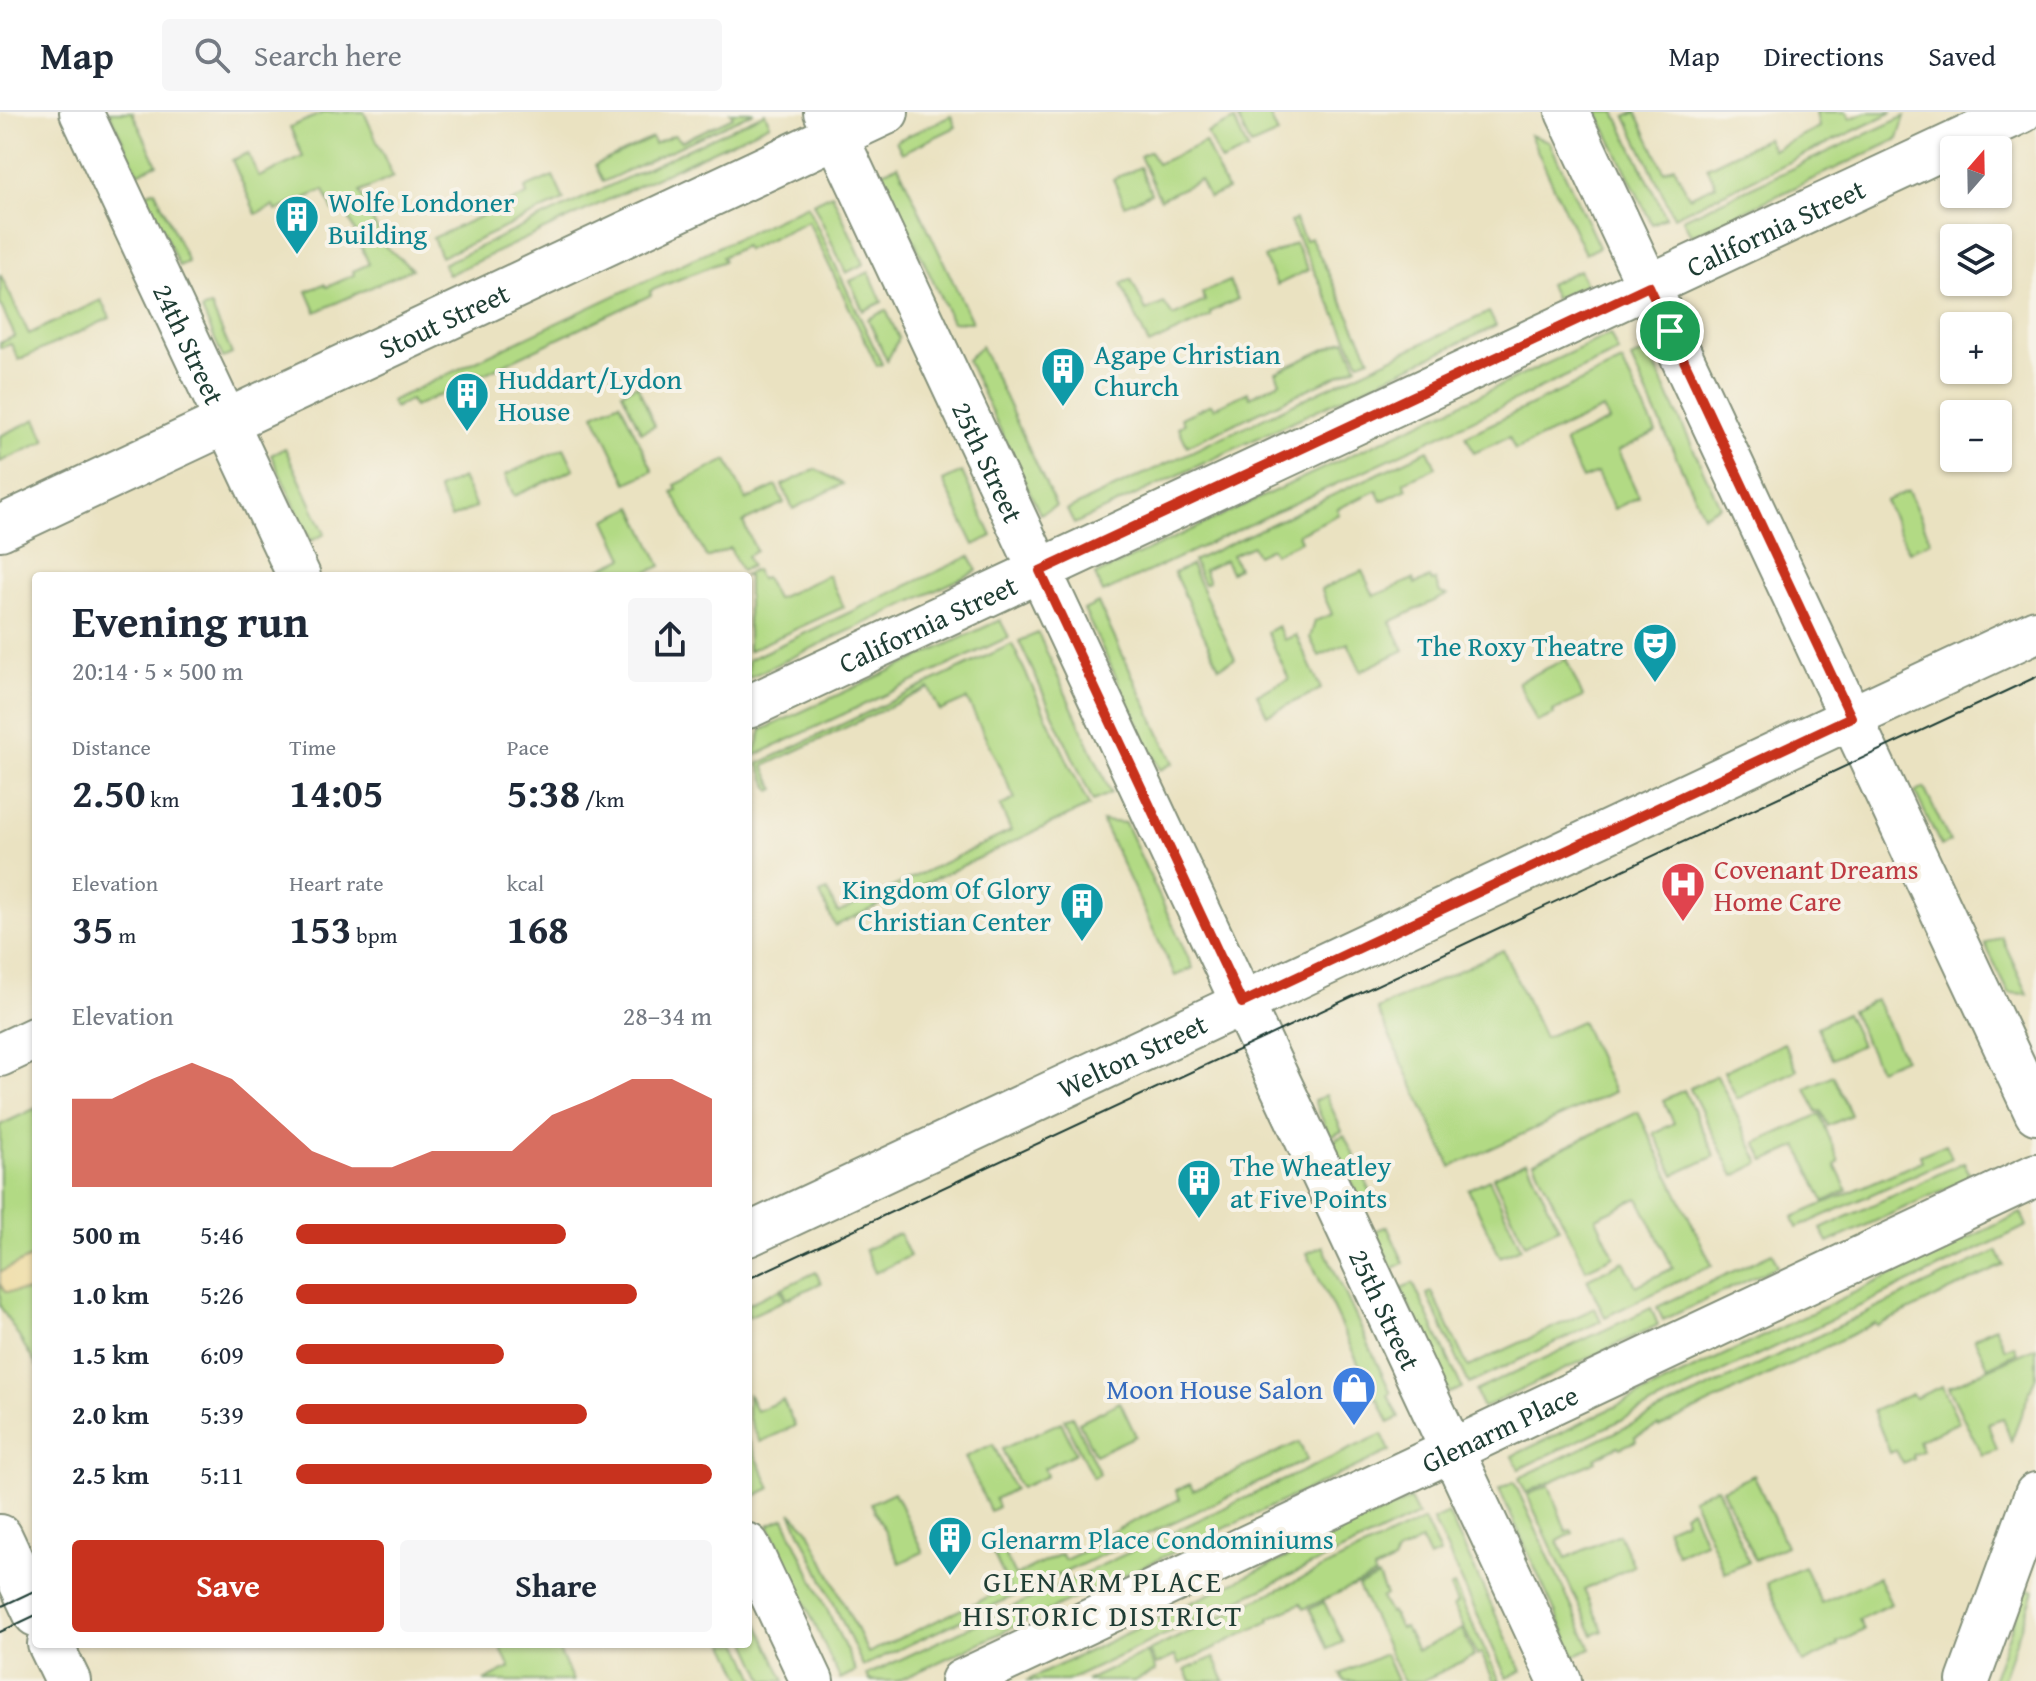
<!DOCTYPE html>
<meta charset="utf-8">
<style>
:root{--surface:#fff;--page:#f6f6f7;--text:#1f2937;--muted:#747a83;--line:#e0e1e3;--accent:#c8321e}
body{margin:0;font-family:"Gentium Book Plus",serif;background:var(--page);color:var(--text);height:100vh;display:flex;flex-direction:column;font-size:30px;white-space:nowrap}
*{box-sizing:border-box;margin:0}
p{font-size:26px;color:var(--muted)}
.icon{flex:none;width:44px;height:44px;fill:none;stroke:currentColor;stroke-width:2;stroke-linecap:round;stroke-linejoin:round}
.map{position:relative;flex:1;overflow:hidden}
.side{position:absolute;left:32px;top:460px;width:720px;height:1076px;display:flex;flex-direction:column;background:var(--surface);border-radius:8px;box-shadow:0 2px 6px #0004}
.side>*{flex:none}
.needle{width:52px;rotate:20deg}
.buttons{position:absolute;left:1940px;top:24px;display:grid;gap:16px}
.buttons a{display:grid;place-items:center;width:72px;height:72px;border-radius:8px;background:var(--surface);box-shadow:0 2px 6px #0004;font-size:40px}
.pin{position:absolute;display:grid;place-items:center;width:68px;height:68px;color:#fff;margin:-34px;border:4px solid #fff;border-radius:50%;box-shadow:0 2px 8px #0007}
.round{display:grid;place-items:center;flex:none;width:84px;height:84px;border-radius:8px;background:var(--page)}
.summary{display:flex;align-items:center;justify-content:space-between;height:136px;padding:0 40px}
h1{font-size:44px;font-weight:600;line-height:60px}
.stats{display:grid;grid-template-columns:repeat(3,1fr);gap:12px;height:136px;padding:8px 40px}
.stats div{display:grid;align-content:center}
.stats b{font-size:40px;font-weight:600}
.stats small{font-size:22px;font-weight:400}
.stats p{font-size:22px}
.chart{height:224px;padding:16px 40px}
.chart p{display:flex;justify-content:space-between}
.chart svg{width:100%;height:144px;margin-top:8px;fill:var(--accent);opacity:.7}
.primary-button{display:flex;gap:16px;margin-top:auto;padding:16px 40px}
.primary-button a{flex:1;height:92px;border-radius:8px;background:var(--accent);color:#fff;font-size:32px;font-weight:600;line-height:92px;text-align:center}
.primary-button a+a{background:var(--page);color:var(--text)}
ul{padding:0 40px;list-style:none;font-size:26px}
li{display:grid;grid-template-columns:128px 96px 1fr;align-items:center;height:60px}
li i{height:20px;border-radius:10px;background:var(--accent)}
header{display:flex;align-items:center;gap:48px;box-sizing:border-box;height:112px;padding:0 40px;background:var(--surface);border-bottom:2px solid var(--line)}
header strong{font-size:38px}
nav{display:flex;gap:44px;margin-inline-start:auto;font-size:28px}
.search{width:560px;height:72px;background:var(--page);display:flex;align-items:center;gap:20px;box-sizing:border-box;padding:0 28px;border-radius:8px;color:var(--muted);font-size:30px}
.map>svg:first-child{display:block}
</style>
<header>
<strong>Map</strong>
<div class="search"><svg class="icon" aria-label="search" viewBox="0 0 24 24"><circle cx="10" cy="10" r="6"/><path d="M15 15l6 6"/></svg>Search here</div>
<nav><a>Map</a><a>Directions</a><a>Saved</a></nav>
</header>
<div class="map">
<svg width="2036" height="1569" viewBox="0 0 2036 1569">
<rect width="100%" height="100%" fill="#f7f3e8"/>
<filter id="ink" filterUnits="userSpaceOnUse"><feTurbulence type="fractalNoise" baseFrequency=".0125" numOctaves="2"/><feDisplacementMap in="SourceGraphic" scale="16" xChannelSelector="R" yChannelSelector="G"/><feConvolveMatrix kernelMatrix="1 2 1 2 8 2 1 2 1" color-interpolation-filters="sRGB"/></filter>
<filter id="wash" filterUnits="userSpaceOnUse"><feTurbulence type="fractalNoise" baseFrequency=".006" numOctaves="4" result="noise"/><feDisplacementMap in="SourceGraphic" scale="32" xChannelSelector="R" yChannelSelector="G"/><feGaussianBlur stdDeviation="1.8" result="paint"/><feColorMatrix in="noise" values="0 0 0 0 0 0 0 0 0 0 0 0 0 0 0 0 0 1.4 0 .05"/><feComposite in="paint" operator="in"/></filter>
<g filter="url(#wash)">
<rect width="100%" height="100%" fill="#eae2c1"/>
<g fill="#b2da84" stroke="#688c5c" stroke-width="2">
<polygon points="109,0 132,0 157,52 138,61"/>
<polygon points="325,0 364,0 393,65 360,80 384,133 412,157 316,200 307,179 324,172 327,175 354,163 353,159 369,152 344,95 333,99 324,78 276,99 274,94 256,102 232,48 248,41 259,65 303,45 290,15"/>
<polygon points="730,0 754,0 603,70 595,53 652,26 654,32 674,23 682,29 733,5"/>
<polygon points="1252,0 1268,0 1278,22 1251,34 1238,7"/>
<polygon points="1597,0 1615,0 1666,105 1652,112"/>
<polygon points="1636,0 1664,59 1674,54 1689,85 1716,73 1707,55 1767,26 1773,38 1819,15 1816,0 1847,0 1850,7 1866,0 1893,0 1674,105 1626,5"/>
<polygon points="765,1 770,12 448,163 443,152"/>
<polygon points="951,4 956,15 902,41 896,29"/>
<polygon points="1905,4 1898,27 1691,124 1683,107"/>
<polygon points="1234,8 1248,38 1221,50 1207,21"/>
<polygon points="1530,23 1549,29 1599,135 1585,142"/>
<polygon points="1205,30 1227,78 1209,86 1200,68 1160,87 1140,44 1150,39 1157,52"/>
<polygon points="898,53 972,210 952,210 882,60"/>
<polygon points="1140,55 1151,81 1125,93 1113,67"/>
<polygon points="553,64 564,88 441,145 433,126 527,83 525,76"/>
<polygon points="155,78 188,150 179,154 146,82"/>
<polygon points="832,82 864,152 846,161 813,91"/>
<polygon points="807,93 882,252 877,254 808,109 746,138 744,134 722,145 724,149 650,179 651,183 414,295 410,288 394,296 391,289"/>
<polygon points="1295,108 1305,128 1311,126 1370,246 1359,250 1290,110"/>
<polygon points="1295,131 1308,158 1277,173 1264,146"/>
<polygon points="1579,158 1586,172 1555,187 1549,172"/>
<polygon points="869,160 882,190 863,199 850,169"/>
<polygon points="0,162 29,222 101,188 110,206 19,248 11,232 0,236 0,231 15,224 0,192"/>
<polygon points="1131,167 1146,199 1164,191 1173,204 1205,189 1202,181 1229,169 1238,187 1210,200 1211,204 1149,233 1121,172"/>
<polygon points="211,194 232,242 223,246 202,198"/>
<polygon points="886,198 899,226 887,249 868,207"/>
<polygon points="1489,200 1496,214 1074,412 1067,398"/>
<polygon points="1610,222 1618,240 1103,481 1095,463"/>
<polygon points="1345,228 1357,254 1187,334 1178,315 1184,312 1181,306 1211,292 1214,296 1248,280 1250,285 1280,270 1276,260"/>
<polygon points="981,234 1056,394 1040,402 967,248"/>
<polygon points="1648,239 1720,394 1703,403 1631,247"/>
<polygon points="1622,250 1656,320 1618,339 1639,385 1614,397 1597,361 1582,367 1564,330 1609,309 1603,297 1515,338 1509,325 1474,341 1466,324"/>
<polygon points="637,273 655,314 641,320 622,280"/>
<polygon points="620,290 653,359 627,371 594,302"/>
<polygon points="36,307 46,329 0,350 0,324"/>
<polygon points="285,336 325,422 311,429 271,343"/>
<polygon points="564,336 574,357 514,384 505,363"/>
<polygon points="1428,338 1436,355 1404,370 1407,377 1382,389 1377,378 1337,397 1339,402 1298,422 1301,429 1274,442 1271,436 1257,443 1252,434 1232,443 1238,456 1231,460 1225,448 1204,458 1209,470 1204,472 1193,449"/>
<polygon points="727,348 746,388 776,374 784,391 743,410 756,439 747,444 751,454 741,459 730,436 707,446 672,380 677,378 675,373"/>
<polygon points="816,357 843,372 793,397 782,373"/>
<polygon points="962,360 992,424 974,433 943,369"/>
<polygon points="462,366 476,395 451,406 438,377"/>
<polygon points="1908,379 1931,429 1909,440 1885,389"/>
<polygon points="633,395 661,454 638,464 591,464 590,462 624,446 606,408"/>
<polygon points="970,444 977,459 748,566 748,548"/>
<polygon points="1191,453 1235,547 1219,555 1174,461"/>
<polygon points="755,458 760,467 765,465 776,487 828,463 844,495 748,539 748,464 742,464"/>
<polygon points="1362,459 1374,484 1413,467 1415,472 1430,466 1432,469 1435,468 1440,481 1447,483 1390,510 1404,538 1361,559 1348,531 1319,544 1310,526 1315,509 1332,502 1321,477"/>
<polygon points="1098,491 1174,651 1160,658 1084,498"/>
<polygon points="1000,508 1009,525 754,644 762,618"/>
<polygon points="1278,514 1284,528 1296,523 1321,577 1267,603 1257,582 1289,567 1267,520"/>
<polygon points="1038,521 1111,681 1093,689 1019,529"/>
<polygon points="1012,532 1089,694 835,814 820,782 827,779 838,801 1011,719 1000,694 1015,687 967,587 940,599 929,576 764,654 775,677 771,679 758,652"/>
<polygon points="1566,547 1583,585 1553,599 1554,603 1537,610 1518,570"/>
<polygon points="1924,676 1950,730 1941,734 1915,680"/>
<polygon points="1102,709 1125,711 1193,856 1175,864"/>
<polygon points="2001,824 2028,882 2009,881 1985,832"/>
<polygon points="1503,838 1544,926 1581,909 1614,980 1451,1055 1377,897"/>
<polygon points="1876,888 1904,946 1879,957 1851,899"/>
<polygon points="1846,901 1861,933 1832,947 1817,915"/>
<polygon points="1784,931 1797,958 1737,987 1724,959"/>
<polygon points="1717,963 1760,1051 1734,1064 1690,976"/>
<polygon points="1833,963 1851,1003 1828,1014 1821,999 1817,1000 1806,976"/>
<polygon points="1684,978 1715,1044 1674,1063 1654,1021 1674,1011 1663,988"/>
<polygon points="1326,983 1342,1019 1330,1025 1314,989"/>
<polygon points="36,996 36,1253 0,1194 0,1013"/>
<polygon points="1638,1000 1712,1153 1605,1205 1587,1167 1624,1149 1636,1174 1673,1156 1638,1086 1596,1106 1614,1144 1586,1157 1534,1050"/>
<polygon points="1820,1002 1839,1050 1835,1053 1847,1078 1824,1090 1798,1034 1765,1049 1756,1031"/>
<polygon points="1344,1023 1360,1055 1347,1061 1332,1029"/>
<polygon points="1946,1032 1952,1046 1797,1116 1793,1105 1922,1049 1920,1043"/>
<polygon points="1527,1049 1559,1116 1525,1132 1493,1065"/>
<polygon points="1964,1050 1971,1065 1828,1131 1821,1117"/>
<polygon points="1361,1059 1377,1093 1365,1098 1349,1064"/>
<polygon points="1489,1067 1521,1136 1500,1145 1468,1077"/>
<polygon points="2021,1101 2027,1114 1519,1357 1512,1344"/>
<polygon points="1387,1114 1404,1151 1392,1157 1375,1119"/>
<polygon points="899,1121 910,1144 875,1161 865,1138"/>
<polygon points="1323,1134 1391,1281 1388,1283 1399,1306 1389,1311 1378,1287 1375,1287 1307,1141"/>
<polygon points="1997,1139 2004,1153 1877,1214 1875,1211 1659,1316 1658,1314 1635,1325 1636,1329 1620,1336 1618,1334 1595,1346 1596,1349 1526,1381 1519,1366"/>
<polygon points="1772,1141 1778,1154 1663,1208 1657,1195"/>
<polygon points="816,1160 821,1171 787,1187 782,1176"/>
<polygon points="1413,1171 1462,1276 1449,1281 1401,1176"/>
<polygon points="780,1177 785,1188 748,1205 748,1192"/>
<polygon points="1432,1180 1468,1255 1595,1196 1601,1209 1469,1272 1427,1182"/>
<polygon points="1651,1196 1658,1213 1483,1296 1475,1279"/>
<polygon points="1995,1215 2005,1237 2014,1233 2017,1241 1988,1255 1974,1226"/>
<polygon points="2036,1235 2036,1263 2011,1329 2003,1306 1988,1311 1997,1338 1982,1343 1948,1275"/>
<polygon points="1942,1274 1959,1310 1918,1329 1922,1339 1912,1343 1913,1347 1903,1352 1896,1338 1890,1341 1873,1299 1912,1282 1915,1286"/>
<polygon points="748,1281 756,1299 783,1288 795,1314 760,1330 748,1305"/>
<polygon points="1120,1290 1136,1324 1095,1343 1079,1310"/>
<polygon points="1072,1304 1100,1362 1093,1366 1064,1307"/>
<polygon points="1061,1310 1076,1341 1044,1356 1047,1364 1020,1376 1002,1337"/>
<polygon points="1382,1322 1390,1339 898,1569 870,1569 867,1563"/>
<polygon points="748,1328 771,1376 755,1384 748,1369"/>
<polygon points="1299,1330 1307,1348 863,1554 791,1400 808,1417 868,1541 1009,1475 986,1426 993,1419 1015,1464 1061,1442 1065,1448 1095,1434 1093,1429 1180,1387 1176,1378 1190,1372 1193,1379"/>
<polygon points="993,1332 1014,1377 995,1387 998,1395 990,1399 965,1345"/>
<polygon points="1754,1363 1786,1434 1755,1448 1722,1377"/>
<polygon points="1514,1370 1591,1537 1575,1544 1499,1377"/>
<polygon points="1549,1373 1566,1419 1571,1418 1573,1421 1558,1429 1566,1446 1619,1422 1634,1454 1584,1478 1603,1519 1593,1523 1527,1383"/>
<polygon points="1717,1375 1749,1450 1725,1461 1692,1386"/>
<polygon points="894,1380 923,1440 900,1451 871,1391"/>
<polygon points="1410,1387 1418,1403 1067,1569 1026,1569"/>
<polygon points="1691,1397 1705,1430 1677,1442 1666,1416 1685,1408 1683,1401"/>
<polygon points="1448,1401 1522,1559 1507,1566 1433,1408"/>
<polygon points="784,1406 856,1559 840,1567 769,1413"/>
<polygon points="1424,1408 1440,1442 1429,1446 1421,1429 1397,1441 1393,1450 1374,1459 1375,1464 1304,1497 1301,1491 1269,1506 1270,1509 1179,1553 1175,1544 1156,1553 1149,1539"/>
<polygon points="1804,1455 1821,1491 1878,1465 1891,1492 1859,1507 1864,1518 1837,1531 1838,1534 1803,1551 1767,1472"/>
<polygon points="1378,1465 1386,1483 1381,1486 1389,1501 1392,1500 1400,1516 1405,1515 1417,1539 1462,1517 1474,1544 1422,1569 1403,1569 1358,1474"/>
<polygon points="1454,1474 1500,1569 1494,1569 1481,1541 1477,1543 1453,1494 1457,1491 1450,1476"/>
<polygon points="2026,1476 2034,1479 2002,1569 1992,1569"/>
<polygon points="748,1490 785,1569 765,1569 748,1532"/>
<polygon points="1324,1490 1343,1530 1328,1537 1310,1497"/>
<polygon points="499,1532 556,1532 573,1569 484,1569 510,1556"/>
<polygon points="726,1532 740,1532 757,1569 744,1569"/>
<polygon points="1147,1540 1156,1559 1134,1569 1086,1569"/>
<polygon points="1385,1542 1397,1569 1344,1569 1340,1562"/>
<polygon points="1214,1545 1225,1569 1191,1569 1185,1558"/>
</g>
<polygon fill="#eeda9e" stroke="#868c69" stroke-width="2" points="36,1143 36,1179 5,1180 0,1172 0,1160"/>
</g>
<g filter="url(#ink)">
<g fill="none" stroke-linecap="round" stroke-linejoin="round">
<g stroke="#84907a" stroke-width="46">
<g id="minor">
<path id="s1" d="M81 0 299 464"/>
<path id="s2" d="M825 0 1560 1569"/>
<polyline points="1567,0 2036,1001"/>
<path id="s3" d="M748 595 2021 0"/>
<polyline points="0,943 36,926"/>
<path id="s4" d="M748 1123 2036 519"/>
<polyline points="748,1433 812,1569"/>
<path id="s5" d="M962 1569 2036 1063"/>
<polyline points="1968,1569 2036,1382"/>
</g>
</g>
<g stroke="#84907a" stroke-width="48">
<g id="major">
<path id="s6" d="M0 416 886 0"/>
<polyline points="0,1425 36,1502"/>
<polyline points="50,1532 68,1569"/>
</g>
</g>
<use href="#minor" stroke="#fff" stroke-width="42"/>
<use href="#major" stroke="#fff" stroke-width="44"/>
<g stroke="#1f3d34" stroke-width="2">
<polyline points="748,1167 2036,565"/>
<polyline points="0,1495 36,1478"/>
<polyline points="0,1520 36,1503"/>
</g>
</g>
</g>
<g fill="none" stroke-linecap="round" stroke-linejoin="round" filter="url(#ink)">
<g stroke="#fff" stroke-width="16">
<polygon id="route" points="1649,174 1851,605 1242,891 1040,459"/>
</g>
<use href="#route" stroke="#c8321e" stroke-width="10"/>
</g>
<defs>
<g id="building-pin" transform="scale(2.3)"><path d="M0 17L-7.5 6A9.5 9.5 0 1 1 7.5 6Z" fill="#0f9aa8" stroke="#f7f3e8"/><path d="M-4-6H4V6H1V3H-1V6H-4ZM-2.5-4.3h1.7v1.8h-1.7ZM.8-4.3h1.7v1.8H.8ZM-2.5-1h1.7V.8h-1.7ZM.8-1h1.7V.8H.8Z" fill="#fff"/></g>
<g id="theatre-pin" transform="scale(2.3)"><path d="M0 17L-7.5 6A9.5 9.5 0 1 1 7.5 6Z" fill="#0f9aa8" stroke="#f7f3e8"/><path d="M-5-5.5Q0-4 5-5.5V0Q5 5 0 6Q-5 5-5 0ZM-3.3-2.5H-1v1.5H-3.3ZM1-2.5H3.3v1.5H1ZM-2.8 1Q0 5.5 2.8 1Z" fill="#fff"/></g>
<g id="hospital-pin" transform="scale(2.3)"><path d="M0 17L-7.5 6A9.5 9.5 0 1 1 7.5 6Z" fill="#e0444e" stroke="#f7f3e8"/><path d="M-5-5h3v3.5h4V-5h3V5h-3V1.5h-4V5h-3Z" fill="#fff"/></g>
<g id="shop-pin" transform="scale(2.3)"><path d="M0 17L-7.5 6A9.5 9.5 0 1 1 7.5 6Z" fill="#3f7fe0" stroke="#f7f3e8"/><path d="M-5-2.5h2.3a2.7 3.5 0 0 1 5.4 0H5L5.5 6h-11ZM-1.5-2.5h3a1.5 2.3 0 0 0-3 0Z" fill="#fff"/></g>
</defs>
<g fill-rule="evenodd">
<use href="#building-pin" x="297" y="105"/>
<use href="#building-pin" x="1063" y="257"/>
<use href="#building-pin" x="467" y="282"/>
<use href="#theatre-pin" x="1655" y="533"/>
<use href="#hospital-pin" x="1683" y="772"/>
<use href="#building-pin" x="1082" y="792"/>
<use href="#building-pin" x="1199" y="1069"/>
<use href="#shop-pin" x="1354" y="1276"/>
<use href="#building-pin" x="950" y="1426"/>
</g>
<g text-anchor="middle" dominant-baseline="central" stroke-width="8" stroke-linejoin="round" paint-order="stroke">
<g font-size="28" fill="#0d838f" stroke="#f7f3e8" text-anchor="start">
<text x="328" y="89">Wolfe Londoner<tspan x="328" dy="32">Building</tspan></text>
<text x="1094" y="241">Agape Christian<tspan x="1094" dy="32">Church</tspan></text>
<text x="498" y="266">Huddart/Lydon<tspan x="498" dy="32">House</tspan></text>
<text x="1624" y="533" text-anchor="end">The Roxy Theatre</text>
<text x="1051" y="776" text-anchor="end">Kingdom Of Glory<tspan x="1051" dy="32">Christian Center</tspan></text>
<text x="1230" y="1053">The Wheatley<tspan x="1230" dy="32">at Five Points</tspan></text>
<text x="981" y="1426">Glenarm Place Condominiums</text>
</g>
<g font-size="28" fill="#1f3d34" stroke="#f7f3e8">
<text stroke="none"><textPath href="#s3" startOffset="1134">California Street</textPath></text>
<text stroke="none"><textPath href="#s6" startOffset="490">Stout Street</textPath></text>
<text stroke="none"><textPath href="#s1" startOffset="256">24th Street</textPath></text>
<text stroke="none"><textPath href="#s2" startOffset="386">25th Street</textPath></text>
<text stroke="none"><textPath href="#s3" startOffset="198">California Street</textPath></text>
<text stroke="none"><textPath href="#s4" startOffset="424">Welton Street</textPath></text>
<text stroke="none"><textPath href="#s2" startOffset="1322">25th Street</textPath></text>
<text stroke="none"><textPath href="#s5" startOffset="594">Glenarm Place</textPath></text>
</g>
<g font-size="28" fill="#be3a42" stroke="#f7f3e8" text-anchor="start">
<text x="1714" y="756">Covenant Dreams<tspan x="1714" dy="32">Home Care</tspan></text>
</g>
<g font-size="28" fill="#366cbe" stroke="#f7f3e8" text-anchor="end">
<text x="1323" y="1276">Moon House Salon</text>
</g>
<g font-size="30" letter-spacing="2" fill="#1f3d34" stroke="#f7f3e8">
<text x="1103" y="1469">GLENARM PLACE<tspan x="1103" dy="34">HISTORIC DISTRICT</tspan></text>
</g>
</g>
</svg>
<div class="buttons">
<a><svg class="needle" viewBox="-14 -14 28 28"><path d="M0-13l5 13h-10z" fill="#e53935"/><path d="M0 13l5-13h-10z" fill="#747a83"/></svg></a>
<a><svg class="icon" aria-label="layers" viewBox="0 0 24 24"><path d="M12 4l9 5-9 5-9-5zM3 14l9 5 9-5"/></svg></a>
<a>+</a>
<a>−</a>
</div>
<div class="pin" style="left:1670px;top:219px;background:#1e9e55"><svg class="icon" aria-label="arrive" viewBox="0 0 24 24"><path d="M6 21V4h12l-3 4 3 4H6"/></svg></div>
<section class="side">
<div class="summary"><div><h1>Evening run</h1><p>20:14 · 5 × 500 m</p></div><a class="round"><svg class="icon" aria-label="share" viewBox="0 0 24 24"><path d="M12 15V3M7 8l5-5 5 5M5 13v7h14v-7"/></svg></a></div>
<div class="stats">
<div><p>Distance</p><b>2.50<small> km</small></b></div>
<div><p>Time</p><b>14:05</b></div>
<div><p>Pace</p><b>5:38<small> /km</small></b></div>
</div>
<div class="stats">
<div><p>Elevation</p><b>35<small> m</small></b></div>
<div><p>Heart rate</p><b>153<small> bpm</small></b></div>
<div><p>kcal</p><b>168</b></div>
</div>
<div class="chart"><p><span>Elevation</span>28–34 m</p>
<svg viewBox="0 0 160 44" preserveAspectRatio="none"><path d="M0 44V17L10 17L20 11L30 6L40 11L50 22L60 33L70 38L80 38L90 33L100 33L110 33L120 22L130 17L140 11L150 11L160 17V44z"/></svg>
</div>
<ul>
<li><b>500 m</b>5:46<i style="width:65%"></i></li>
<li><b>1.0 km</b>5:26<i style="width:82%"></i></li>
<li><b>1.5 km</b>6:09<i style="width:50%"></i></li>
<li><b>2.0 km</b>5:39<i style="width:70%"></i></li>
<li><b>2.5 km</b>5:11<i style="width:100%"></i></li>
</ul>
<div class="primary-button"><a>Save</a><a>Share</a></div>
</section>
</div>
